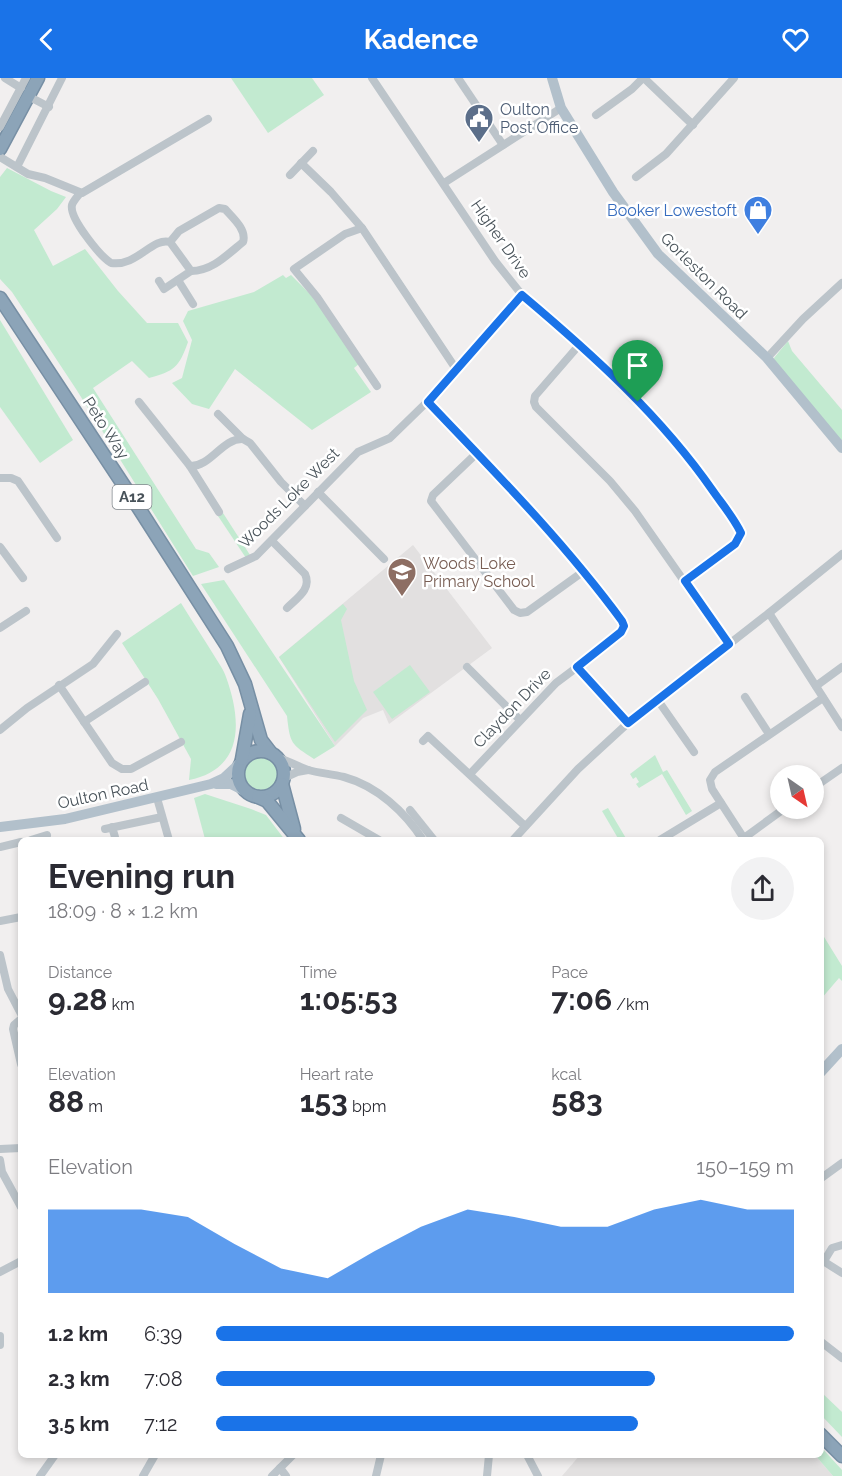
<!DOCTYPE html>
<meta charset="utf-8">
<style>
:root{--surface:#fff;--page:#f2f2f3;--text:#2b2b33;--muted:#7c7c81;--accent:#1a73e8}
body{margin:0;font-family:Raleway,sans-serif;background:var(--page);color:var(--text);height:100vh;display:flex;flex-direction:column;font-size:22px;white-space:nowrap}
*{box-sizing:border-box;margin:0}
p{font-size:20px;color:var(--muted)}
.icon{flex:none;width:33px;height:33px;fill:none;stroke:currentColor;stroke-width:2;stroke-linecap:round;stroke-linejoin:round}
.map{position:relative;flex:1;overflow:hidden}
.side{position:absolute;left:18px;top:759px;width:806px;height:621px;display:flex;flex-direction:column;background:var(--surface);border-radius:9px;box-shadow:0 3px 9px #0003}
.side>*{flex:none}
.needle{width:39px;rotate:146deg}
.tools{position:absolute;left:770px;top:687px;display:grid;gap:12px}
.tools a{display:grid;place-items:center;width:54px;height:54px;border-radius:50%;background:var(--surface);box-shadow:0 3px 9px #0003;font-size:30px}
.pin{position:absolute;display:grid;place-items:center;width:51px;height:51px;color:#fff;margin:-62px -26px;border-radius:50% 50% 50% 0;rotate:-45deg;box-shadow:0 0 6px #0007}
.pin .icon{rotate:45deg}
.round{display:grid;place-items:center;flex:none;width:63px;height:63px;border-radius:32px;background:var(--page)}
.overview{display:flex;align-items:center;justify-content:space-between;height:102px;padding:0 30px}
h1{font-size:33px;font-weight:700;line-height:45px}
.stats{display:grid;grid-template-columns:repeat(3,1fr);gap:9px;height:102px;padding:6px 30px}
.stats div{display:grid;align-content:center}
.stats b{font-size:30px;font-weight:700}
.stats small{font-size:16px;font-weight:400}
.stats p{font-size:16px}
.chart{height:168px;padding:12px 30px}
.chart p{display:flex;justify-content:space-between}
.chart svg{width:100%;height:108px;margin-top:6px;fill:var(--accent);opacity:.7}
ul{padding:0 30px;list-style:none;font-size:20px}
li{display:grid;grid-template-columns:96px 72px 1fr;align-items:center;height:45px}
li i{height:15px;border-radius:8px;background:var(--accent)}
header{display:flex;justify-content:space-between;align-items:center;height:78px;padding:0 30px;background:var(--accent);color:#fff;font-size:27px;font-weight:700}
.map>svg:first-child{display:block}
</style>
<header><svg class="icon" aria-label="back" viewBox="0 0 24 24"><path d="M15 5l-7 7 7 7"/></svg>Kadence<svg class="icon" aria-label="heart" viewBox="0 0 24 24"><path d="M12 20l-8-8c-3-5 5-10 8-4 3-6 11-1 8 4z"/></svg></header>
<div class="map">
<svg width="842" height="1398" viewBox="0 0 842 1398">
<rect width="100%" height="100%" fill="#f1efef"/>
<g fill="#e2e0e0">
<polygon points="413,467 492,570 389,646 383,632 363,640 335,668 279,579"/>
<polygon points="580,1377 815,1377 833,1398 562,1398"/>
</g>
<g fill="#c2ead0">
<polygon points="231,0 312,0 324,17 268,55"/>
<path d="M7 90 51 113 66 119 57 131 34 152 53 188 85 171 118 213 147 245H178L188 264C179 289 175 293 149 300L132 283 93 310 196 471 209 475 219 489 193 498 76 311 12 214 0 201V99Z"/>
<polygon points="283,197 286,200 291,197 314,220 359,286 354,290 371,314 312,352 235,291 209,331 192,326 172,305 182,300 192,262 183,243 188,233 254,214"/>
<polygon points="0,242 73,362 40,385 0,329"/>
<polygon points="788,263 792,273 842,332 842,366 775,286 774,280"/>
<polygon points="223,435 250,477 246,480 218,438"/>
<path d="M224 502 335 668 314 681C291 666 290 666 287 638L201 506Z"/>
<path d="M181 525C192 543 204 561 215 579 219 586 224 592 226 599 242 643 244 691 189 702L191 681 158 621 122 565Z"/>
<polygon points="343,526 347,531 341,542 354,603 367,632 335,664 279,579"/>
<polygon points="410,587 430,614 392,641 373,614"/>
<circle cx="260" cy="696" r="19"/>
<polygon points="655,677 663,694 667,692 692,733 686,737 662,696 639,710 636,706 639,704 636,699 633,701 630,696"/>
<polygon points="205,716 251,731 266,737 285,762 205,761 194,720"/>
<polygon points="608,730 627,762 619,762 602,733"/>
<polygon points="821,854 842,888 842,903 839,900 821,921"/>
<polygon points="821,1314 842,1334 842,1359 821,1337"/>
<polygon points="821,1369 842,1392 842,1398 833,1398 815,1377 820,1377"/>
</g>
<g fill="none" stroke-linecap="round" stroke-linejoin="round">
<g stroke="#778fa4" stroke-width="15">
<g id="highway">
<polyline points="0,71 38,0"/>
<polyline points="0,220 140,432 227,568 245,606 261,662 271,675"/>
<circle cx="261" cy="696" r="23"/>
<polyline points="242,681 250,636"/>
<polyline points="282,706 294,751"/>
<polyline points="258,719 267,723 299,762"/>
<polyline points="820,1356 842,1378"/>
</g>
</g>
<g stroke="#bcc4ca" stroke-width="8">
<polyline points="5,0 21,10"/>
<path d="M372 0 495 183 522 217 599 283 677 365 739 450C742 457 739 461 735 466L685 503"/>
<polyline points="458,0 503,67"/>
<polyline points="644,0 693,47"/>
<polyline points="28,18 49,29"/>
<polyline points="596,37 632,11 643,0"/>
<polyline points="0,49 26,0"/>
<polyline points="0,79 28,96 45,100 82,115 208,41"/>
<polyline points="301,85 331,114 362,150 456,291"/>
<polyline points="17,89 62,0"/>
<polyline points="290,97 313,73"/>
<polyline points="636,99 666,76 734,0"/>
<polyline points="444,105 561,30"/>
<path d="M80 115C78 118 73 123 72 127 69 140 100 178 111 185 137 189 152 159 170 164L191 193 164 211 159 203"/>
<polyline points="362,150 345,156 294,191 317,219 377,308"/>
<path d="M170 164 179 153 219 130 225 131C233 140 247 152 243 164 227 177 212 193 191 193"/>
<polyline points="178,202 193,226"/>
<polyline points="580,266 535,318 534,324 536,329 610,403 635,433 728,566"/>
<polyline points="767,280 803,241 842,205"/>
<path d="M139 324 190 388C211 389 222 360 243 361"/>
<path d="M427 324C495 394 564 464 622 543L624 548 616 560 556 605 470 696"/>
<polyline points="218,336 243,361 250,365 281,404 305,428"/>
<polyline points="477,375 433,417 431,423 514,532 520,535 527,534 584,493"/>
<polyline points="190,388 219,434"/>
<polyline points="0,400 11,400 18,403 57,460"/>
<polyline points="318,414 384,481"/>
<path d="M272 463 305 496C312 511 297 520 287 530"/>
<polyline points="0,469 23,500"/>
<polyline points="228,491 256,478 358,374 390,360 427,324 522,217"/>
<polyline points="769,535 842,649"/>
<polyline points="0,550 26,533"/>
<polyline points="467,589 520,642"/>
<polyline points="577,589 628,645"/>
<polyline points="59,607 112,685 122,691 131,691 181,664"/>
<polyline points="816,608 842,589"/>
<polyline points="745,619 769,656"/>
<polyline points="657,621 694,674"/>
<polyline points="84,644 145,604"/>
<polyline points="0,652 27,630 93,586 117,556"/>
<polyline points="423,663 428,658 525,748"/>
<path d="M277 679C288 683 297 688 308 692 319 695 332 696 344 699 377 708 405 734 423 762"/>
<polyline points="284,700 297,694 308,692"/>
<polyline points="813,710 842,690"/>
<polyline points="157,720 169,762"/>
<polyline points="410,732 434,762"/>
<polyline points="341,740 379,762"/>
<polyline points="112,749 115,759"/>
<polyline points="105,751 162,739"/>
<polyline points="744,760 785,730"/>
<polyline points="31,762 47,757"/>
<polyline points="513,762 578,691 628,645 769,535 842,476"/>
<polyline points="660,762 721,725"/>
<polyline points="745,762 712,711 710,702 715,694 823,620"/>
<polyline points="0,769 21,764"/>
<polyline points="0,843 21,839"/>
<polyline points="0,877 8,911 21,936"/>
<polyline points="21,941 14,947 13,951 21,986"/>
<polyline points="0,1071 21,1070"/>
<polyline points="0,1082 2,1094 21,1129"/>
<polyline points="820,1101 842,1085"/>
<polyline points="820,1181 842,1195"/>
<polyline points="824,1183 832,1170 842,1167"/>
<polyline points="0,1194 21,1183"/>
<polyline points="0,1258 0,1267"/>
<polyline points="820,1263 842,1280"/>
<polyline points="527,1377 538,1398"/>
<polyline points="40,1398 55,1377"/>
<polyline points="143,1398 155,1377"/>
<polyline points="272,1398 280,1390"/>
<polyline points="286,1398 280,1390 293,1377"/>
<polyline points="376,1398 381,1377"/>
<polyline points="487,1398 489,1377"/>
</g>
<g stroke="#b2c0cb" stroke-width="10">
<polyline points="552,0 561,30 613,114 658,176 767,280 842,370"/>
<polyline points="216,706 231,706 245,713"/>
<polyline points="0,749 65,741 211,706 224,700 239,686"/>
<polyline points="820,995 842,971"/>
</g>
<use href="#highway" stroke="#8ca4b8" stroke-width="12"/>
</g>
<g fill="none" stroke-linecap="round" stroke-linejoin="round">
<g stroke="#fff" stroke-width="12">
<path id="route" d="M522 217C592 276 661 338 713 413 722 426 734 440 741 455L735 466 685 503 729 566 628 645 577 589 621 554 624 548 622 543C564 464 495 394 428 324Z"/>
</g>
<use href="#route" stroke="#1a73e8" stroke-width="8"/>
</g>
<defs>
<g id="civic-pin" transform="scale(1.5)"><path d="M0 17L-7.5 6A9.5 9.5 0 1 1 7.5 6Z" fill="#5c6f8a" stroke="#fff"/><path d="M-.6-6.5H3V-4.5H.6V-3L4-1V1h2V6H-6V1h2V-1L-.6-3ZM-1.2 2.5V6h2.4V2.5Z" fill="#fff"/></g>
<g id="shop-pin" transform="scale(1.5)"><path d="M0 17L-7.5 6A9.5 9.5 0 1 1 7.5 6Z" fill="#3f7fe0" stroke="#fff"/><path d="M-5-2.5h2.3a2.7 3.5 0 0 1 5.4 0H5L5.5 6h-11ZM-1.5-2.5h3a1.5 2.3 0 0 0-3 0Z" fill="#fff"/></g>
<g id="school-pin" transform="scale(1.5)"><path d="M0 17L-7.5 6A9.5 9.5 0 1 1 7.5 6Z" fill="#8d6e63" stroke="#fff"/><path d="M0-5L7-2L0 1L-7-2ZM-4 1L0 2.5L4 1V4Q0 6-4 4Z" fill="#fff"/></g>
</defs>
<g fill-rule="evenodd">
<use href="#civic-pin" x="479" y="40"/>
<use href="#shop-pin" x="758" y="132"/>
<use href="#school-pin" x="402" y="494"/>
</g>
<g text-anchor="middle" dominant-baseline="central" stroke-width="5" stroke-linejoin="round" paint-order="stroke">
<rect fill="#fff" stroke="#80878c" stroke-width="1.5" x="112.5" y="407" width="39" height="24" rx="4.5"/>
<g font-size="15" font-weight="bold" fill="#49535a">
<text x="132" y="419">A12</text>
</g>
<g font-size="16" fill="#4e5e75" stroke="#fff" text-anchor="start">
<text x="500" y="31">Oulton<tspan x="500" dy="18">Post Office</tspan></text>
</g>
<g font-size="16" fill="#366cbe" stroke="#fff" text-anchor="end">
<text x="737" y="132">Booker Lowestoft</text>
</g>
<g font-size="16" fill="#49535a" stroke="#fff">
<text transform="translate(501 161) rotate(55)">Higher Drive</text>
<text transform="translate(704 198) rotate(45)">Gorleston Road</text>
<text transform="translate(106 350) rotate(57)">Peto Way</text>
<text transform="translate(289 420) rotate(-45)">Woods Loke West</text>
<text transform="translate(512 630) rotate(-46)">Claydon Drive</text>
<text transform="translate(103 716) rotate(-12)">Oulton Road</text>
</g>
<g font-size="16" fill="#785e54" stroke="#fff" text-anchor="start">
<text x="423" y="485">Woods Loke<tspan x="423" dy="18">Primary School</tspan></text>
</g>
</g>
</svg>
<div class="tools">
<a><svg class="needle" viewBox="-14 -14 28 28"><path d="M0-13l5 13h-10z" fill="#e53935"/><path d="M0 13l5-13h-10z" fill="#7c7c81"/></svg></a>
</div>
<div class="pin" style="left:638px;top:324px;background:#1e9e55"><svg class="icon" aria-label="arrive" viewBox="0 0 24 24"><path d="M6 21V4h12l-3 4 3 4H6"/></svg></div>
<section class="side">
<div class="overview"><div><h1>Evening run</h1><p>18:09 · 8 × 1.2 km</p></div><a class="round"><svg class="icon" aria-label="share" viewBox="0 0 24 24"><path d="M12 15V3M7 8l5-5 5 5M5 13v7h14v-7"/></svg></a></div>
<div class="stats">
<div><p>Distance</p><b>9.28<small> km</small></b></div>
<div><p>Time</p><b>1:05:53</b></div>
<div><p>Pace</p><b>7:06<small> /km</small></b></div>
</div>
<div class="stats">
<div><p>Elevation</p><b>88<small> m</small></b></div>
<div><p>Heart rate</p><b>153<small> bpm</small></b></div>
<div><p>kcal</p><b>583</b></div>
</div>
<div class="chart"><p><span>Elevation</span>150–159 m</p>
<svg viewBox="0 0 160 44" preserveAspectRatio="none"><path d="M0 44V10L10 10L20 10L30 13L40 24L50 34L60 38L70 27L80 17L90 10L100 13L110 17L120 17L130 10L140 6L150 10L160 10V44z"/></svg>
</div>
<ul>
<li><b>1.2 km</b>6:39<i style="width:100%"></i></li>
<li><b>2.3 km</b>7:08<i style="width:76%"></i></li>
<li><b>3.5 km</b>7:12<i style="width:73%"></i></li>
</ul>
</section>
</div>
